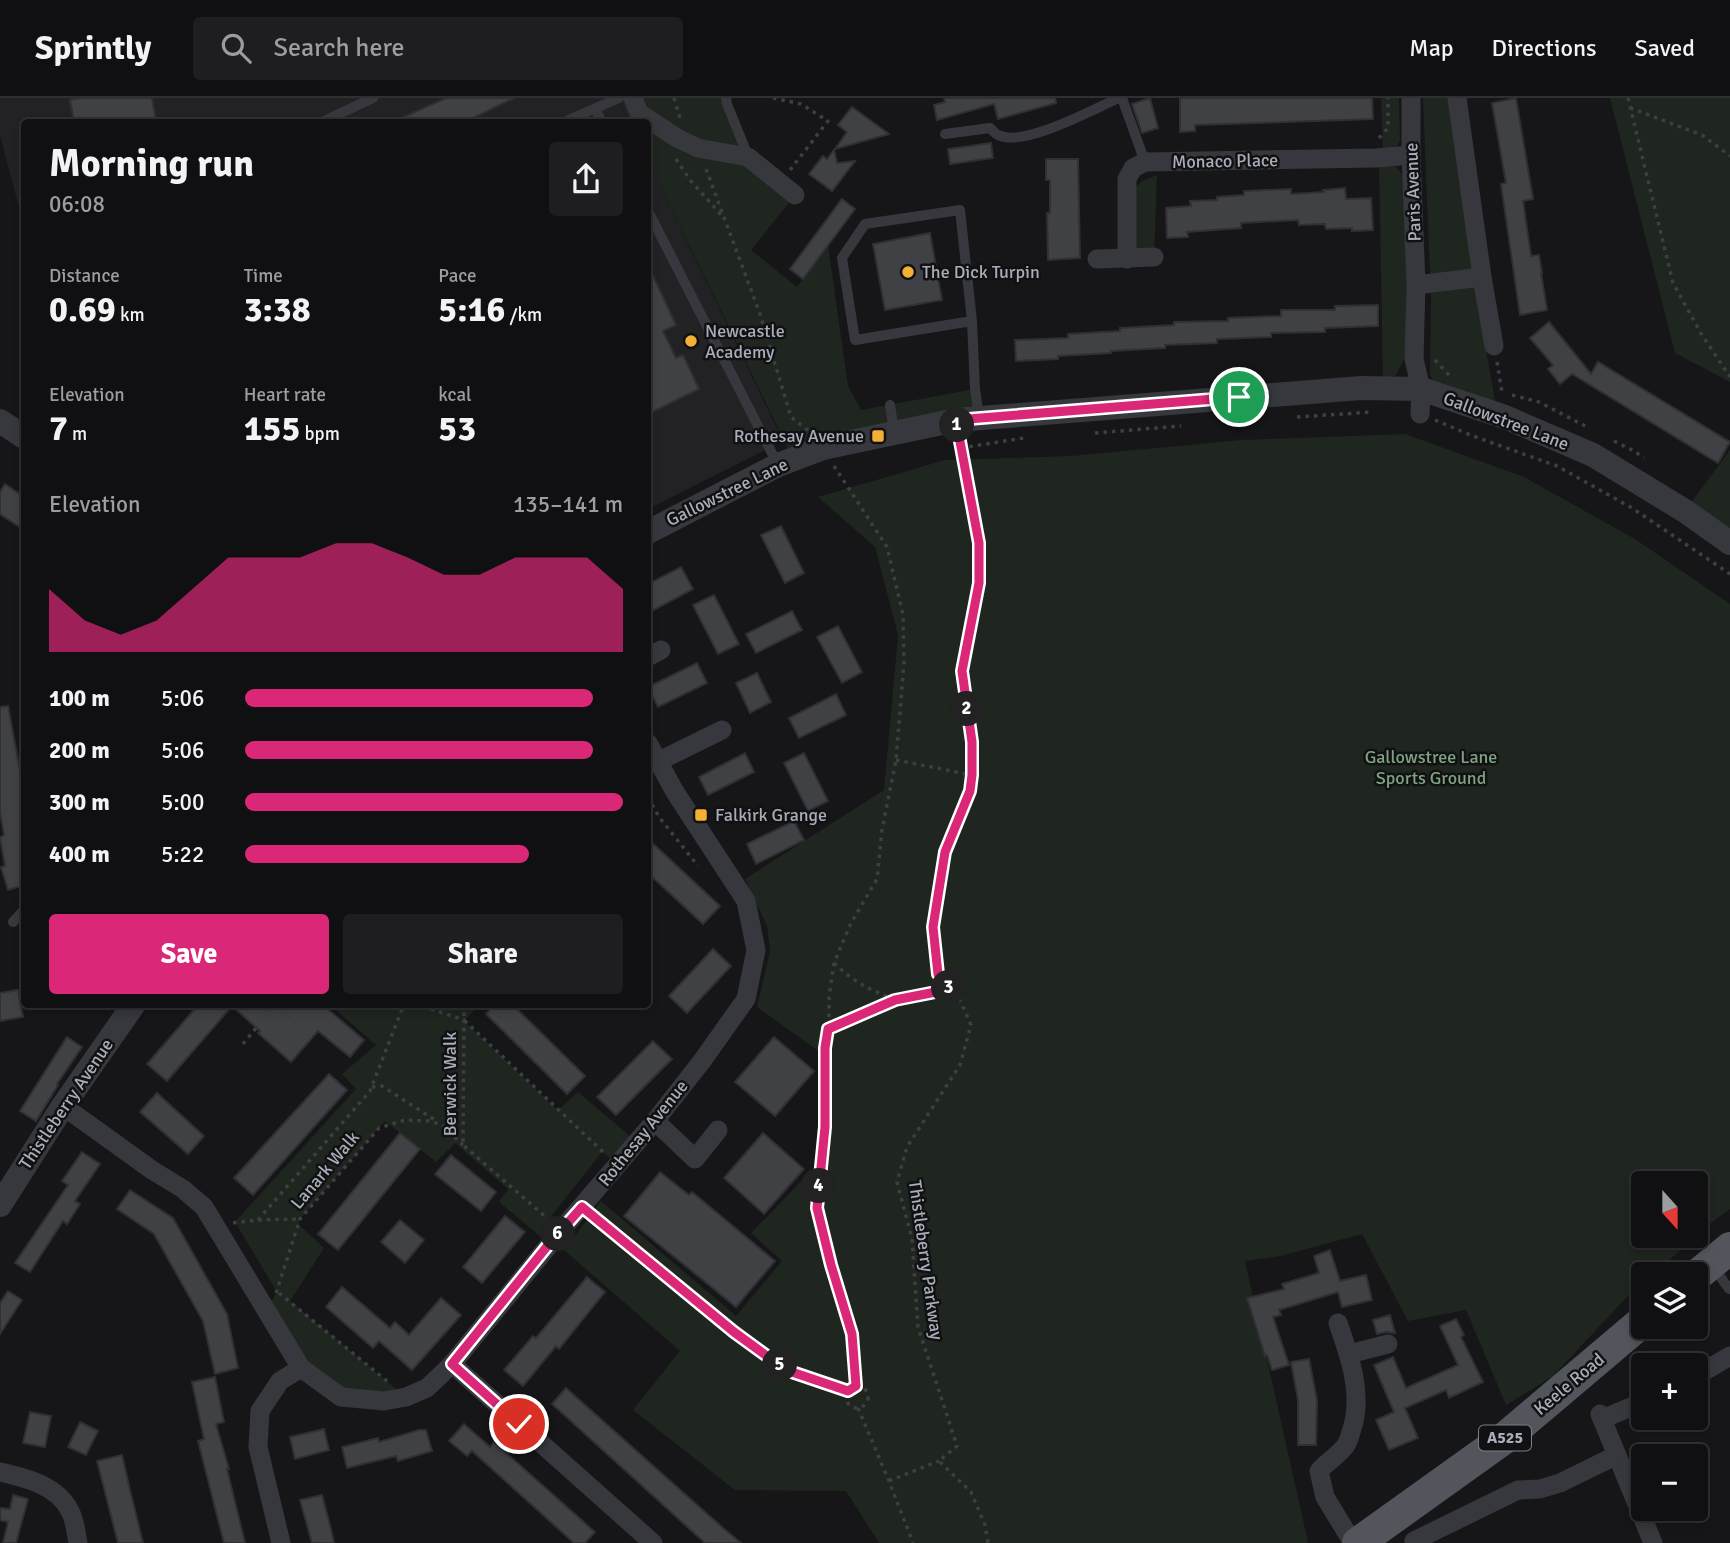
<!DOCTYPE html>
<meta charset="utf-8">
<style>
:root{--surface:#101012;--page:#1e1e20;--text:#f1f3f6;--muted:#9c9d9f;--line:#303032;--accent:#db2777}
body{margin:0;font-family:Signika,sans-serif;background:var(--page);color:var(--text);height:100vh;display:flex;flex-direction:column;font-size:26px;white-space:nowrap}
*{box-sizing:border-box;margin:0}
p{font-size:23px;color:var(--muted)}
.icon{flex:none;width:38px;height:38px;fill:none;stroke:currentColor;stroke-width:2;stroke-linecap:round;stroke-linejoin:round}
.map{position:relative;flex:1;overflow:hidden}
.details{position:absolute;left:21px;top:21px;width:630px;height:889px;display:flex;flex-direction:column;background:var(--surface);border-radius:7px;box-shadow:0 4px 10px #0003,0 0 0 2px var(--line)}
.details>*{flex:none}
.needle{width:46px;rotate:159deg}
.buttons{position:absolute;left:1631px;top:1073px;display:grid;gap:14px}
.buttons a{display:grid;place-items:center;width:77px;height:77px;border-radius:7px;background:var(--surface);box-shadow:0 4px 10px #0003,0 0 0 2px var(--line);font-size:35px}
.pin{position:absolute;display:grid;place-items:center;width:60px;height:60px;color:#fff;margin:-30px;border:4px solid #fff;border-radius:50%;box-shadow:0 2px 7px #0007}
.km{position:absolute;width:35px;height:35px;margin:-18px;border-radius:50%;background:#222;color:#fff;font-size:19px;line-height:35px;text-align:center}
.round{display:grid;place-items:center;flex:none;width:74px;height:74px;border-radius:7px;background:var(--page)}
.head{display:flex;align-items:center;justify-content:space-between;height:119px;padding:0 28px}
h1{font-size:38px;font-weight:800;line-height:52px}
.figures{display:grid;grid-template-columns:repeat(3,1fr);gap:10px;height:119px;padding:7px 28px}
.figures div{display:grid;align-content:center}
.figures b{font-size:35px;font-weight:800}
.figures small{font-size:19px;font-weight:400}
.figures p{font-size:19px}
.chart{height:196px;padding:14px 28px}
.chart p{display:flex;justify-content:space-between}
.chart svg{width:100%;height:126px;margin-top:7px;fill:var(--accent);opacity:.7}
.primary-button{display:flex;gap:14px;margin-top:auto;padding:14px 28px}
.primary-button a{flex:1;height:80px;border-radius:7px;background:var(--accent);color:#fff;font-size:28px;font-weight:800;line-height:80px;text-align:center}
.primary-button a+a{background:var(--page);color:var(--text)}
ul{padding:0 28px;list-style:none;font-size:23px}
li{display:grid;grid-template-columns:112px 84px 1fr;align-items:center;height:52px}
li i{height:18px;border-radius:9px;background:var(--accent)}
header{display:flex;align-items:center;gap:42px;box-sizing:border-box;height:98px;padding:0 35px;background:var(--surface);border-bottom:2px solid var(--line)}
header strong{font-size:33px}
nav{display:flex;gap:38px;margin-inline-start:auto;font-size:24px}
.search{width:490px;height:63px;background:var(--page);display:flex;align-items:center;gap:18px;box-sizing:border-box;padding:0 24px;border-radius:7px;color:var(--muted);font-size:26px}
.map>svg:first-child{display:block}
</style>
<header>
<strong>Sprintly</strong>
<div class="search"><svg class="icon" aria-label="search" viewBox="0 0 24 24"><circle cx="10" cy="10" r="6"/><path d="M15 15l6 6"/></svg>Search here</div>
<nav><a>Map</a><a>Directions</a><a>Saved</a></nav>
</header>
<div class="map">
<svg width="1730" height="1445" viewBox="0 0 1730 1445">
<rect width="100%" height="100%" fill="#161618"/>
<g fill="#222225">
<polygon points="0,0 617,0 629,24 24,24 24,128 0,38"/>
<polygon points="648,62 783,343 648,411"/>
</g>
<g fill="#1e261f" fill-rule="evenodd">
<polygon points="619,0 633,0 650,24 748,59 795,97 751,152 797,189 828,147 848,288 861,312 975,291 979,320 793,361 648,62 648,24 629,24 618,1"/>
<polygon points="642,0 726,0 746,54 704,46 649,17"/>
<polygon points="1381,0 1399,0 1400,42 1397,48 1383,54"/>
<polygon points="1423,0 1449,0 1473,172 1430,177"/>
<polygon points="1610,0 1730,0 1730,284 1675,255"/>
<polygon points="1379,66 1395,67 1403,78 1406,161 1406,257 1396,277 1383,283"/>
<polygon points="1157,77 1154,159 1133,160 1136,90 1142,83"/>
<polygon points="1475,189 1496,308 1435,287 1430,277 1431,195"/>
<path d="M1405 336 1524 379 1635 441 1730 506V1111L1707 1128 1654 1176H1643V1185L1624 1202 1553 1278 1506 1307 1466 1212 1408 1223 1362 1136 1281 1158 1245 1163 1308 1444 1306 1445H879L846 1393 735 1392 633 1312 680 1253 564 1152 601 1103 736 1218 782 1163 751 1135 816 1068 821 955 757 909 770 853 767 828 745 781 884 692 898 537 875 449 818 399 945 362 1071 358 1242 342ZM1643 1085H1696V1138H1643Z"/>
<polygon points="1730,352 1730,445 1685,413"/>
<polygon points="330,907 479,907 464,923 558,1012 578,994 637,1044 618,1066 602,1054 549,1121 563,1130 549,1146 499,1104 508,1091 455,1045 436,1064 385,1023 300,1121 299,1127 324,1150 290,1203 406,1299 341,1299 301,1270 267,1211 277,1194 235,1124 356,991 342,976 376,947"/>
</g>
<g fill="#404145" stroke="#303034" stroke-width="2">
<polygon points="79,0 152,0 156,24 74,24 70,2"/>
<polygon points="446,0 514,0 465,24 393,24"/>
<polygon points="944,0 1055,0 1056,5 998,21 994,6 937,22 934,7 945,4"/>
<polygon points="1150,0 1158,30 1142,35 1132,6"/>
<polygon points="1180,0 1372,0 1373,21 1195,27 1195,33 1180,34"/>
<polygon points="1516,0 1533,101 1523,103 1531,158 1539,157 1542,175 1541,175 1547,212 1520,217 1501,86 1506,85 1492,5"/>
<polygon points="852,9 889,36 835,51 847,34 838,27"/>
<polygon points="991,45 993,60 950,66 948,51"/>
<polygon points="834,52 837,65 855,63 832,93 809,76 823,58 827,61"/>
<polygon points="1046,61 1078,61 1080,160 1048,162 1047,115 1050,115 1050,82 1046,82"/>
<polygon points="1345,90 1346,101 1371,100 1373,132 1352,133 1352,130 1326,131 1325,126 1299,127 1298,122 1241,125 1241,130 1187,134 1188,139 1167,140 1166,110 1191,108 1190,103 1217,102 1217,99 1244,97 1244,93 1291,91 1291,96 1324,94 1323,92"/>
<polygon points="842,101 855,111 803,181 790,171"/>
<polygon points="930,135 942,202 885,212 873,146"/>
<polygon points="648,167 676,227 663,233 676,260 683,257 699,291 648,316"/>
<polygon points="1378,207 1378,228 1325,230 1325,234 1271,235 1271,239 1217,241 1217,245 1165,247 1165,250 1111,253 1111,255 1058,258 1058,261 1016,263 1015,242 1068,240 1068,236 1120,233 1120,230 1174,227 1174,224 1228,223 1228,220 1281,218 1281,212 1335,212 1335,208"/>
<polygon points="1549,224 1591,276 1598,264 1730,344 1718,365 1572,276 1560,286 1548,271 1553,267 1530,240"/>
<polygon points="5,386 24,399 24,432 0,416 0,394"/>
<polygon points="781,428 804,475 785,485 761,437"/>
<polygon points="681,469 693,491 648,515 648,486"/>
<polygon points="714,497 739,546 718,556 693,507"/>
<polygon points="792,513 802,532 756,555 746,536"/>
<polygon points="838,528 862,574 842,585 817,539"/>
<polygon points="697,565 707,585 658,609 648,589"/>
<polygon points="757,575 771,604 750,615 736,585"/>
<polygon points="836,596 846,617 799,640 789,620"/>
<polygon points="8,608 24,694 24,787 8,792 1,769 5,768 0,739 4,737 0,714 0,609"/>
<polygon points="745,655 754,674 708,697 699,679"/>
<polygon points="804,655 828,703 808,713 784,665"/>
<polygon points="794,723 804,742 756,766 747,746"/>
<polygon points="648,741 720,808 703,826 648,775"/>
<polygon points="713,851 731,868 687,915 669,898"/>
<polygon points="18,892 23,919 0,923 0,895"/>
<polygon points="199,906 322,906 364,942 350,959 318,933 291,964 258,935 260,933 232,908 167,983 147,966"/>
<polygon points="495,906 512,906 585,978 567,996 486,916"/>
<polygon points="67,939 82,949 57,986 58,987 36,1023 20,1013"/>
<polygon points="774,939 814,973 775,1018 735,984"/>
<polygon points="653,943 672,961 616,1017 597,999"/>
<polygon points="329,976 347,992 253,1097 234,1080"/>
<polygon points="157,995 204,1038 188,1056 140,1014"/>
<polygon points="400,1035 420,1051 338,1152 318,1136"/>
<polygon points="763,1035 804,1071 764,1116 724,1080"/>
<polygon points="82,1054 100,1066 75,1103 80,1106 67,1126 63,1123 30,1174 15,1165 68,1087 62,1083"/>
<polygon points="451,1057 496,1094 481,1113 435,1076"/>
<polygon points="660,1074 689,1097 692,1094 775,1163 736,1209 624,1118"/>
<polygon points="130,1092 173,1120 227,1216 238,1270 215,1276 203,1223 154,1136 117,1111"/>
<polygon points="505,1118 525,1134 482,1185 463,1169"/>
<polygon points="400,1122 424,1142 405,1165 381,1144"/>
<polygon points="1330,1152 1340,1183 1366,1177 1372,1202 1342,1209 1338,1194 1279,1212 1281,1217 1273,1219 1289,1267 1272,1272 1267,1257 1265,1258 1247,1200 1284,1191 1282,1186 1319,1175 1314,1158"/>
<polygon points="587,1179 605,1194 559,1251 556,1248 523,1288 504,1272 533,1238 536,1240"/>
<polygon points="342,1189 390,1230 395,1224 409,1237 441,1200 461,1217 412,1272 379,1243 373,1250 326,1209"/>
<polygon points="8,1193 22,1202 0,1236 0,1205"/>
<polygon points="1390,1217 1395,1235 1386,1234 1377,1236 1373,1222"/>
<polygon points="1456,1221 1464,1237 1461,1239 1483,1284 1449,1300 1446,1292 1405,1310 1418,1340 1389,1352 1376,1322 1394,1314 1374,1267 1393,1259 1406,1290 1458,1267 1440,1228"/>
<polygon points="1309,1261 1317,1302 1316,1347 1298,1347 1298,1302 1291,1264"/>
<polygon points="215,1279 224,1324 216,1326 229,1371 227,1371 245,1445 224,1445 198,1343 204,1341 192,1284"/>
<polygon points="566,1290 723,1430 741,1445 705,1445 552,1306"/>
<polygon points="30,1314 51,1318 45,1349 23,1345"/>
<polygon points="80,1324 98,1333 86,1357 68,1349"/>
<polygon points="464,1326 490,1349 494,1344 595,1434 585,1445 574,1445 472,1353 467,1358 449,1343"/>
<polygon points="324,1331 329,1352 295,1361 290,1339"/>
<polygon points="419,1332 426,1332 432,1353 398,1363 396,1358 347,1370 342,1349 378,1340 379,1344"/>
<polygon points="122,1357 130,1392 143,1445 118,1445 97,1363"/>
<polygon points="13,1397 28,1401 16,1445 3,1445 8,1424 0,1422 0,1410 10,1411"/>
<polygon points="322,1397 331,1431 334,1445 312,1445 300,1402"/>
</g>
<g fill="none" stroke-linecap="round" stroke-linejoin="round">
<g stroke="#3d3f44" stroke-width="3.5" stroke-dasharray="3.5 5" stroke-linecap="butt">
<polyline points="674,0 680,20"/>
<polyline points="773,0 801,6 828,23 790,72"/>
<polyline points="1628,0 1673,185 1702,237 1730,279"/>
<polyline points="1630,10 1702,37 1730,58"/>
<polyline points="1379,40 1388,30 1388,0"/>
<polyline points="676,61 690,82 724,120"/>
<polyline points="706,71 760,216 791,319 810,334"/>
<polyline points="1435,262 1449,277"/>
<polyline points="1497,264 1502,294"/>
<polyline points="1512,297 1539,304 1589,330"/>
<polyline points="1297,319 1373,314"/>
<polyline points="1435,322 1473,338 1557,368 1632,410 1730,476"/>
<polyline points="1095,335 1181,328"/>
<polyline points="959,341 979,445 979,485 962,573 972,644 972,677 970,693 945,754 933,829 938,876 960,902 971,927 960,967 907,1049 897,1084 912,1141 918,1229 957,1348 939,1363 971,1394 985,1427 988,1445"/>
<polyline points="1614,343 1634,353 1644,360"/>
<polyline points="961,350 1024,340"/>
<polyline points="834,368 887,449 903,517 904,565 896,662 882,732 877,781 851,825 834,865 829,899 829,931 825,950 825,1029 817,1110 831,1167 852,1236 856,1288"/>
<polyline points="896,662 972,677"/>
<polyline points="648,699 659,719 698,768"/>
<path d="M834 865C855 885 868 891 896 902"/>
<polyline points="406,906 431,911 464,922 463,1047 547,1120"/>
<polyline points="464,906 464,922 603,1054"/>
<polyline points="829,931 896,902 951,891"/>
<polyline points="243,946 275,907 313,942"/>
<polyline points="372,989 382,988 438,1024"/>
<polyline points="594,1119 734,1234 786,1272 848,1293"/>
<polyline points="258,1122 370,993 404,906"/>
<polyline points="233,1125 258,1122 300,1121"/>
<polyline points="276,1195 300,1121 379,1030 405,1022 429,1023 442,1027 463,1047"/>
<polyline points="279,1195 387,1283"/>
<circle cx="857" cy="1299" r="11"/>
<polyline points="858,1310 889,1383 913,1445"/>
<polyline points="889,1383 939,1363"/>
</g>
<g stroke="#37383d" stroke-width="10">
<polyline points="726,0 727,6 748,58"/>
<polyline points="1122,0 1145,64"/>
<polyline points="595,11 602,24"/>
<polyline points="322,24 373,0"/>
<polyline points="564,24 619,0"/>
<path d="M945 36 990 30C993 32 995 36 998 37 1023 50 1093 11 1119 0"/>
<polyline points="648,113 778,367"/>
<polyline points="972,223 855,242 842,160 865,126 960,112 972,223 975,291 979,319"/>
<polyline points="890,307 894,334"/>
<polyline points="13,824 24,812"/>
<polyline points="1713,1168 1729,1191"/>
</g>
<g stroke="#37383d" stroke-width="19">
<polyline points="633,0 639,15 677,40 698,50 748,59 795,97"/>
<polyline points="1411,0 1411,57 1416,187 1414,261 1421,291 1420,316"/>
<polyline points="1097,161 1154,159"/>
<polyline points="1127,161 1127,81 1133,70 1145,64 1376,60 1411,57"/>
<polyline points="1482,179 1494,248"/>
<polyline points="1416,187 1482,179 1457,0"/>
<polyline points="648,559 661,552"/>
<polyline points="657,664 722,632"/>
<polyline points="63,1008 152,1072 183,1091 204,1109 301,1270 341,1299 384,1303 406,1299 427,1290 452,1266 563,1130 655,1023 702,963 746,901 756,852 746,803 675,694 648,645"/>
<polyline points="655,1023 695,1061 718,1032"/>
<path d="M1338 1225C1350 1259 1363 1296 1352 1331 1350 1336 1349 1343 1346 1347 1341 1355 1326 1365 1319 1373L1325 1399 1353 1445"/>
<polyline points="1349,1256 1388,1246"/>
<polyline points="452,1266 653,1445"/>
<polyline points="1696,1278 1730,1258"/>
<polyline points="1600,1316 1653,1445"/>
<polyline points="1602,1321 1643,1304"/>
<path d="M0 1374C26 1380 57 1387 70 1413 75 1422 76 1435 78 1445"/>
<polyline points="1414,1443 1518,1392 1540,1391 1560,1385 1617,1357"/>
<polyline points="281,1445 258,1349 260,1313 280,1283 301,1270"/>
</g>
<g stroke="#37383d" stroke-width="24">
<polyline points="0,323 24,339"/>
<polyline points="648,434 778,367 823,350 956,322 1361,290 1421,291 1505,319 1593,357 1685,413 1730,445"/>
<polyline points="0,1107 63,1008 134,906"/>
</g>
<g stroke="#53555c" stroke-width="32">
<polyline points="1696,1178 1730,1150"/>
<polyline points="1358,1445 1506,1339 1643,1223"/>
</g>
</g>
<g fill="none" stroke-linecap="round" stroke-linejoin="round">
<g stroke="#fff" stroke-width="14">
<polyline id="route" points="519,1326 452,1266 549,1146 582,1109 734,1234 786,1272 848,1293 856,1288 852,1236 831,1167 817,1110 825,1029 825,950 828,931 895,902 951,891 938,876 933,829 945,754 970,693 972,677 972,644 962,573 979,485 979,445 956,322 1239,299"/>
</g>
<use href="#route" stroke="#db2777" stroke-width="9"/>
</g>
<g fill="#f2b134" stroke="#111113" stroke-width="2.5">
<circle cx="908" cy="174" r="7"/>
<circle cx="691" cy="243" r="7"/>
<rect x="871" y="331" width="14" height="14" rx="3.5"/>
<rect x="694" y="710" width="14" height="14" rx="3.5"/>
</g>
<g text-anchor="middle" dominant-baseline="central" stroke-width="5" stroke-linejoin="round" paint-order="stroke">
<rect fill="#111113" stroke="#7b7e86" stroke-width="2" x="1479" y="1327.5" width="52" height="25" rx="5"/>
<g font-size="16" font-weight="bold" fill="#a8adb8">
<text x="1505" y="1340">A525</text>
</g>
<g font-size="18" fill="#a8adb8" stroke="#111113">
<text transform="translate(1225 63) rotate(-1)">Monaco Place</text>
<text transform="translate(1413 94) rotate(-92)">Paris Avenue</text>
<text transform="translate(1506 323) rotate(21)">Gallowstree Lane</text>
<text transform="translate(727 394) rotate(-26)">Gallowstree Lane</text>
<text transform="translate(450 986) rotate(-90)">Berwick Walk</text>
<text transform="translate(66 1006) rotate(-56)">Thistleberry Avenue</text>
<text transform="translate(643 1035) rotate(-51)">Rothesay Avenue</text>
<text transform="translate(325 1072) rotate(-50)">Lanark Walk</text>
<text transform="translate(926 1162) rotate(82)">Thistleberry Parkway</text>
<text transform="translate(1569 1286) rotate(-40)">Keele Road</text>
</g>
<g font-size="18" fill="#a8adb8" stroke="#111113" text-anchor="start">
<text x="922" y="174">The Dick Turpin</text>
<text x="705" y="233">Newcastle<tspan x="705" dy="21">Academy</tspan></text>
<text x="864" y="338" text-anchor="end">Rothesay Avenue</text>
<text x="715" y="717">Falkirk Grange</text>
</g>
<g font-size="18" fill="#7fa381" stroke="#111113">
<text x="1431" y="659">Gallowstree Lane<tspan x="1431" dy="21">Sports Ground</tspan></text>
</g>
</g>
</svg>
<div class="buttons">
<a><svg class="needle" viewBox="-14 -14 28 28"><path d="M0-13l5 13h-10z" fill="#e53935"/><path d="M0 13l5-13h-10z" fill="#9c9d9f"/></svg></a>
<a><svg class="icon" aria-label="layers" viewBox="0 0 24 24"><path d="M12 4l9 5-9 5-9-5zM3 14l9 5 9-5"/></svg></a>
<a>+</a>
<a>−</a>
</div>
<div class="pin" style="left:1239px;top:299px;background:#1e9e55"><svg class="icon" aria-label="arrive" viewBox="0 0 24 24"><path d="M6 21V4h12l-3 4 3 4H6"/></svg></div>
<div class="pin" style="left:519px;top:1326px;background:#d93025"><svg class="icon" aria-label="check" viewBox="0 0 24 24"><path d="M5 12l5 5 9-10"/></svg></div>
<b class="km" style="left:957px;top:327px">1</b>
<b class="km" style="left:967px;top:611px">2</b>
<b class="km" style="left:949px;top:890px">3</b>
<b class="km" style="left:819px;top:1088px">4</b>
<b class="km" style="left:780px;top:1267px">5</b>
<b class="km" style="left:558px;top:1136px">6</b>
<section class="details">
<div class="head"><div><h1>Morning run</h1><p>06:08</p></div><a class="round"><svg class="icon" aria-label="share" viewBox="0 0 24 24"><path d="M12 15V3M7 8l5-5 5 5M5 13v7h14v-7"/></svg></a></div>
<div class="figures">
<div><p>Distance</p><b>0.69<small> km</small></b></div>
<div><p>Time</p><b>3:38</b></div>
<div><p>Pace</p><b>5:16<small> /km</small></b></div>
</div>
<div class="figures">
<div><p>Elevation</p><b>7<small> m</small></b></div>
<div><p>Heart rate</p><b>155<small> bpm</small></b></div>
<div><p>kcal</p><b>53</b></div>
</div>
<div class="chart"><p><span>Elevation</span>135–141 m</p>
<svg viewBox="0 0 160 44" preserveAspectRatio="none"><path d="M0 44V22L10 33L20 38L30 33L40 22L50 11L60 11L70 11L80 6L90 6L100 11L110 17L120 17L130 11L140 11L150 11L160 22V44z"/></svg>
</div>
<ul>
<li><b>100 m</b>5:06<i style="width:92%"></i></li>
<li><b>200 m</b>5:06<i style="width:92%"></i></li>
<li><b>300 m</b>5:00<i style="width:100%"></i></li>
<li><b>400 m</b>5:22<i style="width:75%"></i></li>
</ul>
<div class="primary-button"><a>Save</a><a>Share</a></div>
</section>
</div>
